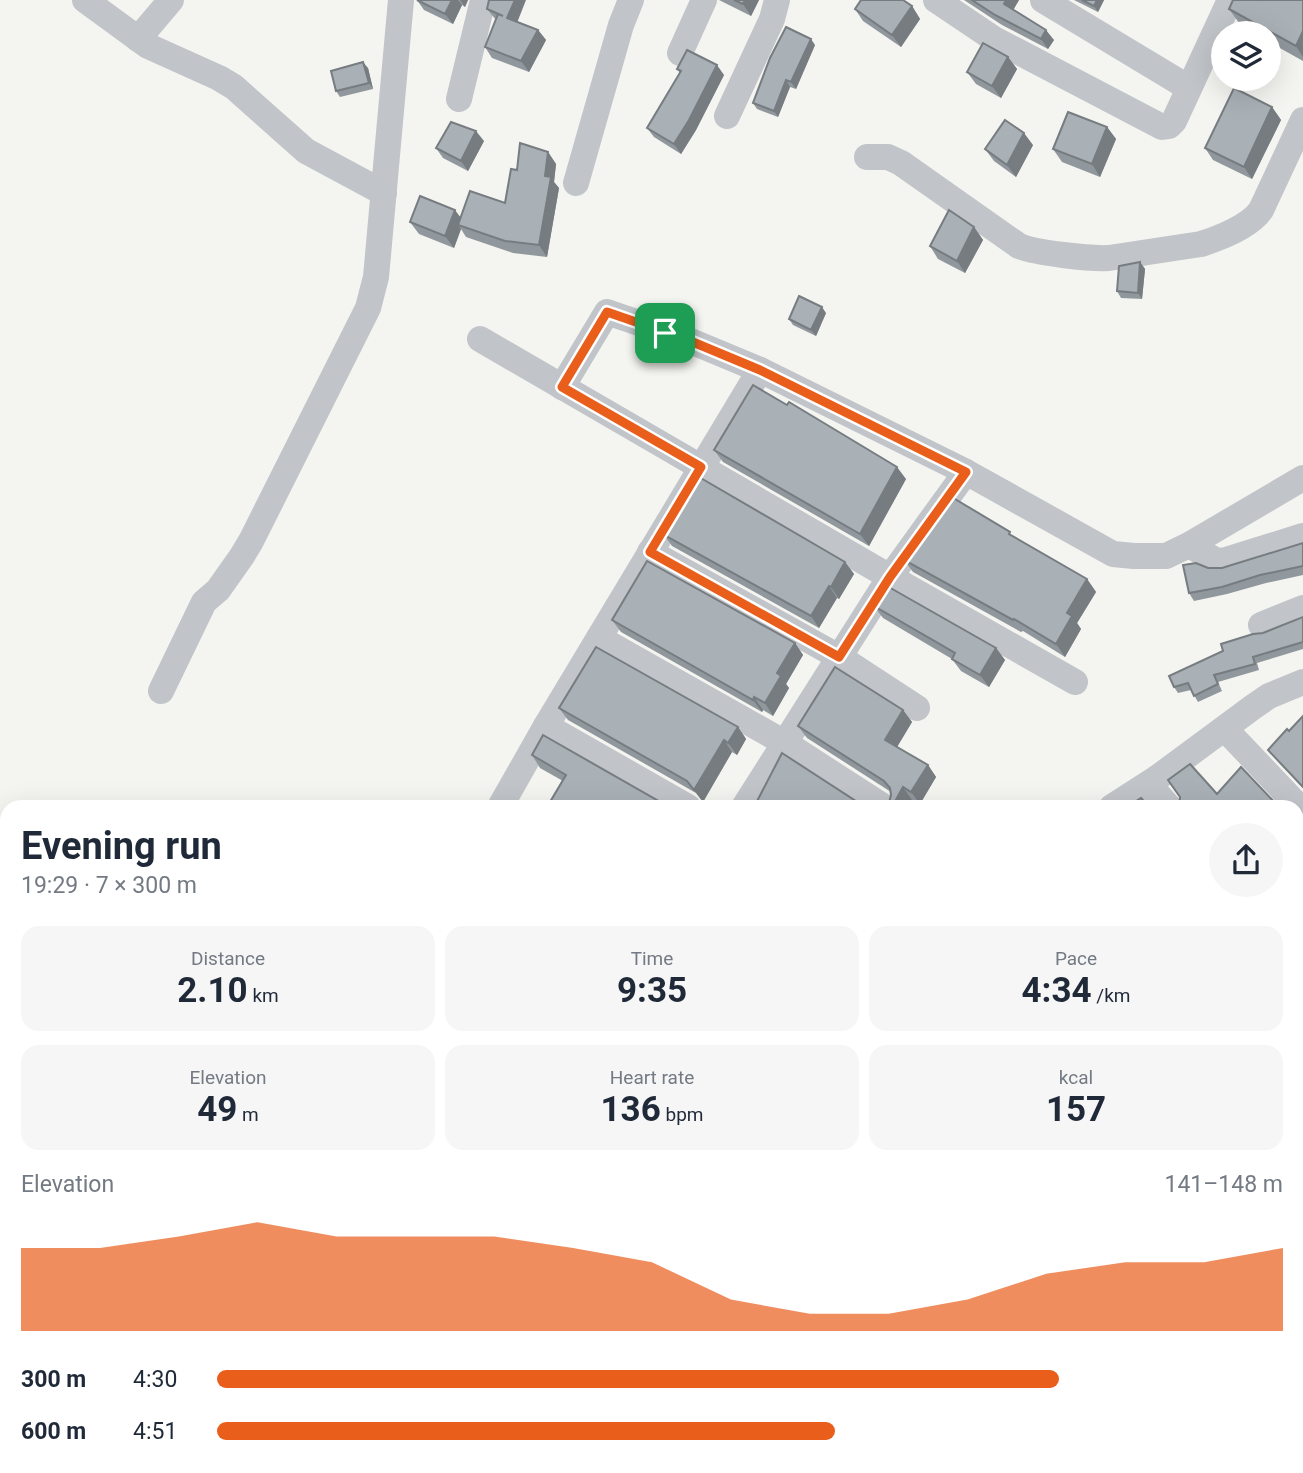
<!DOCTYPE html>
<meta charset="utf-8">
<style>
:root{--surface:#fff;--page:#f6f6f7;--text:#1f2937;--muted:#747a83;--accent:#e95e1b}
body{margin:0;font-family:Roboto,sans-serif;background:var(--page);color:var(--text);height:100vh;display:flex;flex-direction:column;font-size:26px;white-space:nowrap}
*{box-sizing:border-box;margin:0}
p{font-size:23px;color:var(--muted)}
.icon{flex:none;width:38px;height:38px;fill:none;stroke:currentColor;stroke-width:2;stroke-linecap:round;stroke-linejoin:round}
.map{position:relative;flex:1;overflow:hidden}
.panel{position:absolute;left:0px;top:800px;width:1304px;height:674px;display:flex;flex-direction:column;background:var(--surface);border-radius:21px 21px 0 0;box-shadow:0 7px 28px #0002}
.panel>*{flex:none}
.tools{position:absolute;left:1211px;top:21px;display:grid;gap:14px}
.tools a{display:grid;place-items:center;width:70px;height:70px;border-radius:50%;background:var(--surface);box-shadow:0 7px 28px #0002;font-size:35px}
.pin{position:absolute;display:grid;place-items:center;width:60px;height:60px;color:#fff;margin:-30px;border-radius:14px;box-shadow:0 4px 10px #0006}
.round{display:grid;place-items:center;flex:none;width:74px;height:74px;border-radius:37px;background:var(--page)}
.headline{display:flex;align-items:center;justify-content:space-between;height:119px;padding:0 21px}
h1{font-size:38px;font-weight:700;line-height:52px}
.metrics{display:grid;grid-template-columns:repeat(3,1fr);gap:10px;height:119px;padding:7px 21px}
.metrics div{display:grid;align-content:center;border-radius:18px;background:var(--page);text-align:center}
.metrics b{font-size:35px;font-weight:700}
.metrics small{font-size:19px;font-weight:400}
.metrics p{font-size:19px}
.chart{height:196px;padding:14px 21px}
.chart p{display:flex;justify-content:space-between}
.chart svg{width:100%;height:126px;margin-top:7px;fill:var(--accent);opacity:.7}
ul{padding:0 21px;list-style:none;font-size:23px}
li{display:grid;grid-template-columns:112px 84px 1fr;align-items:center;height:52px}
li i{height:18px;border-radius:9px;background:var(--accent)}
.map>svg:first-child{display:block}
</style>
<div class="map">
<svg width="1303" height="1473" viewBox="0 0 1303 1473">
<rect width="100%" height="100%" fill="#f4f4f0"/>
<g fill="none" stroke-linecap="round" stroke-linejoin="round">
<g stroke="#c1c4c8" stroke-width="26">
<polyline points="85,0 148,46 219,78 234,87 306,151 384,193"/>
<polyline points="936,0 994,39 1162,127 1169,126 1174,121 1230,0"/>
<polyline points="1043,0 1189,88"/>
<polyline points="138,39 171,0"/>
<polyline points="680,53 704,0"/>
<polyline points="459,99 483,0"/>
<polyline points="727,116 772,19 777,0"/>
<path d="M867 157H888L901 163 1019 246C1036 253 1090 259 1109 258L1201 244C1220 238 1250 226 1261 210L1303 120"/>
<polyline points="576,183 621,25 631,0"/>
<polyline points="480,339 890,577 1075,682"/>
<polyline points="562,387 607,312 688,340 760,370 966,472 1113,554 1134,556 1166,556 1189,545 1303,478"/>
<polyline points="1189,545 1215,560 1223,561 1303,536"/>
<polyline points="650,552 839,657 917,708"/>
<polyline points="1261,625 1303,608"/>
<polyline points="599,638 785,743 884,807"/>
<polyline points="161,691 204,602 218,590 242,556 251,541 368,308 376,277 401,0"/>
<polyline points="546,726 688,807"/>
<polyline points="1225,729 1303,811"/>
<polyline points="500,807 546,726 760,370"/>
<polyline points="744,807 890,577 966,472"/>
<polyline points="1112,807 1157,778"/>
<polyline points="1169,807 1154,790 1157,778 1253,707 1269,696 1303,682"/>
<polyline points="1297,951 1303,958"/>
<polyline points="1297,1101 1303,1108"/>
<polyline points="1297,1243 1303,1250"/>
<polyline points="1297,1401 1303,1408"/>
<polyline points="1065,1466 1071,1473"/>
<polyline points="1221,1466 1227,1473"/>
</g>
</g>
<g fill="#91989d">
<polygon points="417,0 468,0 465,7 462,5 453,24 424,10"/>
<polygon points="719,0 759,0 751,16"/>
<polygon points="964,0 1019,0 1013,9 1054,40 1048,49 1002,25"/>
<polygon points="1074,0 1104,0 1098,12"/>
<polygon points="1303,0 1303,61 1269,42 1269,33 1253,33 1242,27 1229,9"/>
<polygon points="912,6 920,19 901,47 863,21 855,9"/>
<polygon points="487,9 538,30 546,40 529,72 492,58 485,47 496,20"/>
<polygon points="815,45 796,89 790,87 778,117 757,109 753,103"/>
<polygon points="1008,57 1017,69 1001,98 976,84 967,72"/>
<polygon points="368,68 373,89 340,97 336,91"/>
<polygon points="677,69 724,75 696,130 681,154 654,137 647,128 680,73"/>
<polygon points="1272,107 1281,120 1252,179 1213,160 1205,148"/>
<polygon points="1107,127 1116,139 1100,177 1062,162 1053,149"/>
<polygon points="484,141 468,171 443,158 436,148"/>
<polygon points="1033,145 1016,177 994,161 985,149"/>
<polygon points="548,152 556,164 554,182 559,188 547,257 513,253 466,237 461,229 454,248 419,234 410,222 461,218 505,203 517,170"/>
<polygon points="974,227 983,240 965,273 938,259 930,246"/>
<polygon points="1140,262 1145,269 1142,299 1121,298 1117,291"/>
<polygon points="826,313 816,336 793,325 789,319"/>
<polygon points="714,450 906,479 869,546 723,462"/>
<polygon points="664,535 845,562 854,574 839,599 837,598 819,628 672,546"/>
<polygon points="1014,537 1087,579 1096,592 1077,623 1081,629 1065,657 1023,631 1021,632 913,572 904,560"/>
<polygon points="1303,543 1303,575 1266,583 1227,594 1194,601 1189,593 1208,568 1222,568"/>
<polygon points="874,606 996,648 1005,660 989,687 961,671 952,659 883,618"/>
<polygon points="1303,617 1303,649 1257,663 1259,670 1218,682 1222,691 1198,702 1191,690 1178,693 1174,687 1263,633"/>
<polygon points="612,620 795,643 803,655 786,684 789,688 773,716 763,710 762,712 621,632"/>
<polygon points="559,708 738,727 746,739 737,755 732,752 703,802 696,793 568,720"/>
<polygon points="903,710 912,722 897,747 928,765 936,777 920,804 912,800 908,807 884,807 889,803 891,792 807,738 798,726"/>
<polygon points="1303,716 1303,788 1273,756 1268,750 1289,731"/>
<polygon points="532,755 669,807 563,781 540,768"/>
<polygon points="1303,819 1303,937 1297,936 1297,820"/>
<polygon points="1303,966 1303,1087 1297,1086 1297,967"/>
<polygon points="1303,1116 1303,1229 1297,1228 1297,1117"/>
<polygon points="1303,1258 1303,1387 1297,1386 1297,1259"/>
</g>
<g fill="#767c80">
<polygon points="452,0 458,0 462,5 453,24 445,14"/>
<polygon points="460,0 468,0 465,7"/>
<polygon points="515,0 526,0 515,28 507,18"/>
<polygon points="745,0 759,0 751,16 743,4"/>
<polygon points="1006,0 1019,0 1011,14 1004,4"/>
<polygon points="1097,0 1104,0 1098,12 1094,6"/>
<polygon points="912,6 920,19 901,47 892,35"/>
<polygon points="538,30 546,40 529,72 521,61"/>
<polygon points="1046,30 1054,40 1048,49 1041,39"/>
<polygon points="1303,31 1303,57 1296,46"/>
<polygon points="811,39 815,45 796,89 791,82"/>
<polygon points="1008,57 1017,69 1001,98 992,86"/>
<polygon points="363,62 368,68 373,89 369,83"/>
<polygon points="717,65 724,75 696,130 681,154 674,144"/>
<polygon points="786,80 790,87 778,117 774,111"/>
<polygon points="1272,107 1281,120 1252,179 1244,167"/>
<polygon points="1107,127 1116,139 1100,177 1092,164"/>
<polygon points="476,131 484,141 468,171 461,161"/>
<polygon points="1024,133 1033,145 1016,177 1007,165"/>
<polygon points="548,152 556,164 554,182 559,188 547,257 539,245"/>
<polygon points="455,210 464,222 458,225 461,229 454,248 445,236"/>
<polygon points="974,227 983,240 965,273 957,261"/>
<polygon points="1140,262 1145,269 1142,299 1138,293"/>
<polygon points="822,307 826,313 816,336 811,330"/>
<polygon points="897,467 906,479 869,546 860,534"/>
<polygon points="845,562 854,574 839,599 831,587"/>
<polygon points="1087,579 1096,592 1077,623 1081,629 1065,657 1056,644 1067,613"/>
<polygon points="829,586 837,598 819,628 811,616"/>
<polygon points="795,643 803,655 786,684 789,688 773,716 765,703 777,673"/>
<polygon points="996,648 1005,660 989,687 980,675"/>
<polygon points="754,697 763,710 762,712 753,700"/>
<polygon points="903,710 912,722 894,752 885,740"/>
<polygon points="738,727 746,739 737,755 728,743"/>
<polygon points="724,740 732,752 703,802 694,790"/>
<polygon points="928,765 936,777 920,804 911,792"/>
<polygon points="903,787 912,800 908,807 892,807"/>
</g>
<g fill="#a9b1b7" stroke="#767c80" stroke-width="2">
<polygon points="417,0 452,0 445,14"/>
<polygon points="489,0 515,0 507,18 538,30 521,61 485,47 498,14 503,16 487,9"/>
<polygon points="734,0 745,0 743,4"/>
<polygon points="861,0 903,0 912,6 892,35 855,9"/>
<polygon points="972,0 1006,0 1004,4 1046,30 1041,39 995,15"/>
<polygon points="1082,0 1097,0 1094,6"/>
<polygon points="1233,0 1303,0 1303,31 1296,46 1229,9"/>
<polygon points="786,27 811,39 791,82 786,80 774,111 753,103 770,58"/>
<polygon points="983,43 1008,57 992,86 967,72"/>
<polygon points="687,50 717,65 689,120 674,144 647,128 681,71 677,69"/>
<polygon points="363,62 369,83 336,91 331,71"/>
<polygon points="1234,88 1272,107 1244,167 1205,148"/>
<polygon points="1068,112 1107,127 1092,164 1053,149"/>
<polygon points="1005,120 1024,133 1007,165 985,149"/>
<polygon points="451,122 476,131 461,161 436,148"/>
<polygon points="520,143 548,152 545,176 551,177 539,245 505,241 458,225 470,191 505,203 511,169 517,170"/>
<polygon points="420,196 455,210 445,236 410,222"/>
<polygon points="949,210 974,227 957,261 930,246"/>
<polygon points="1140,262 1138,293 1117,291 1119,266"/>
<polygon points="799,296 822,307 811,330 789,319"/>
<polygon points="753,385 787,405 789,402 897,467 860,534 714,450"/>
<polygon points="699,477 845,562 831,587 829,586 811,616 664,535"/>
<polygon points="950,496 1010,532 1009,534 1087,579 1067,613 1072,616 1056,644 1014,619 1013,620 904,560"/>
<polygon points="1303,543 1303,566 1260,575 1222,587 1189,593 1183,565 1196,563 1208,568 1222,568"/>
<polygon points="647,561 795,643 777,673 781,676 765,703 754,697 753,700 612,620"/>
<polygon points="887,586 996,648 980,675 952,659 955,653 874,606"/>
<polygon points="1303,617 1303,642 1253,657 1255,664 1214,675 1218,684 1194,696 1188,683 1174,687 1169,676 1223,651 1221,644 1253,634 1263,633"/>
<polygon points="596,647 738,727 728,743 724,740 694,790 687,781 559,708"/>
<polygon points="835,667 903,710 885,740 928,765 911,792 903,787 892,807 884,807 889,803 891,795 890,788 884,781 798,726"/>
<polygon points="1303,716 1303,787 1268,750 1287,729 1289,731"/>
<polygon points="543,735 669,807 547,807 566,775 532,755"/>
<polygon points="782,753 865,807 754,807"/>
<polygon points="1190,764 1217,794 1241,767 1279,807 1179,807 1180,797 1168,780"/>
<polygon points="1141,798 1149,807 1128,807 1130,805"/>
<polygon points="1303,819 1303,934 1297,930 1297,820"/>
<polygon points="1303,966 1303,1084 1297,1080 1297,967"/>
<polygon points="1303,1116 1303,1226 1297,1222 1297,1117"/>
<polygon points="1303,1258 1303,1384 1297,1380 1297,1259"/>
<polygon points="1303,1416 1303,1473 1247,1473 1253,1466 1297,1466 1297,1417"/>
<polygon points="1090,1466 1181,1466 1189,1473 1089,1473 1092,1469"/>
</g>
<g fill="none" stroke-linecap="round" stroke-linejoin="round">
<g stroke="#fff" stroke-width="14">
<polygon id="route" points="607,312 688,340 760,370 966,472 890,577 839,657 650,552 701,467 562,387"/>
</g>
<use href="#route" stroke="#e95e1b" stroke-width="9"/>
</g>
</svg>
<div class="tools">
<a><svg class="icon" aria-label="layers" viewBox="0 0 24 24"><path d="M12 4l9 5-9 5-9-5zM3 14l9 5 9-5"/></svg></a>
</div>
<div class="pin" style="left:665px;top:333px;background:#1e9e55"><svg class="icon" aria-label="arrive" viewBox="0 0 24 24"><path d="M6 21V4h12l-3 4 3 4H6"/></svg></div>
<section class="panel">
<div class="headline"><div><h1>Evening run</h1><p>19:29 · 7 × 300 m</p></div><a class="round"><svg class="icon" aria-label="share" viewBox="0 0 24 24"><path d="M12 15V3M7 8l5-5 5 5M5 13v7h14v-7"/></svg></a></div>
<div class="metrics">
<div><p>Distance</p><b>2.10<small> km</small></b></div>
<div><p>Time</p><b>9:35</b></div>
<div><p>Pace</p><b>4:34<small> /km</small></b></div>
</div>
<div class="metrics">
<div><p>Elevation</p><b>49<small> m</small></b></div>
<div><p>Heart rate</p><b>136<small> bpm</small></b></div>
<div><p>kcal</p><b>157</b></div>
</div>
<div class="chart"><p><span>Elevation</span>141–148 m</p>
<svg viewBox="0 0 160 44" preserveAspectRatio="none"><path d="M0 44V15L10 15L20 11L30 6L40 11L50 11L60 11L70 15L80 20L90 33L100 38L110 38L120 33L130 24L140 20L150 20L160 15V44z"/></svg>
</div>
<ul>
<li><b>300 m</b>4:30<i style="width:79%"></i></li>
<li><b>600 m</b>4:51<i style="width:58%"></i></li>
</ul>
</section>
</div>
